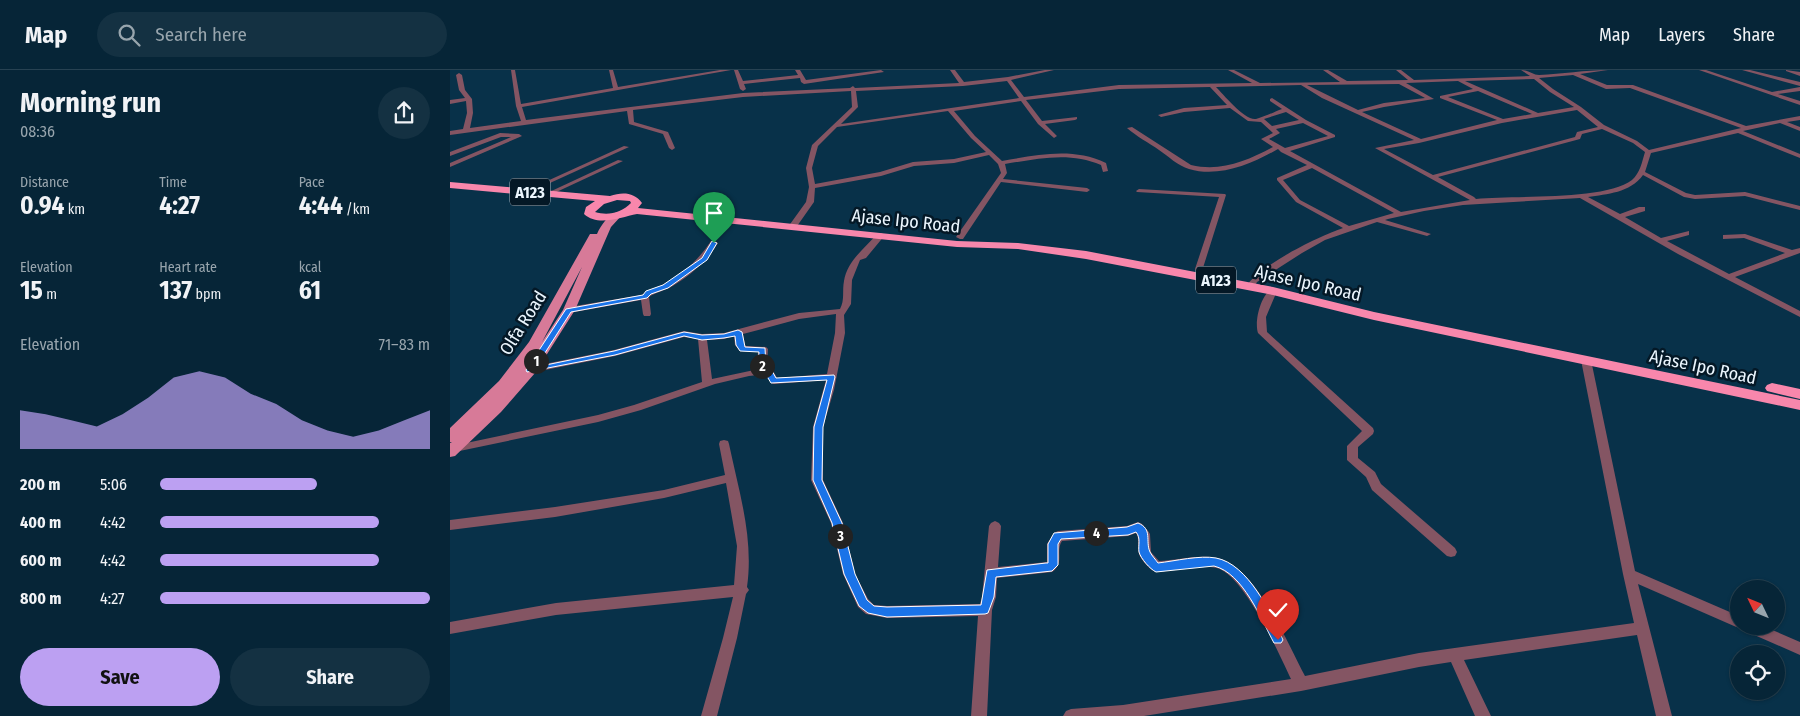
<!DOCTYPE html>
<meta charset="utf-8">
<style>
:root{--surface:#062537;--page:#143142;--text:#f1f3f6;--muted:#98a5ad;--line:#274252;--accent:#bca0f2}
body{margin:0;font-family:"Fira Sans Condensed",sans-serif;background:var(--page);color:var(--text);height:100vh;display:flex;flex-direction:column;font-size:19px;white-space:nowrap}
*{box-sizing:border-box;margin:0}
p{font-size:16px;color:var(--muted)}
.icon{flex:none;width:28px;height:28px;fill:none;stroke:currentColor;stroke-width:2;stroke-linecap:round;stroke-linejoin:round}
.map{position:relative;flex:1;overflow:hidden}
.panel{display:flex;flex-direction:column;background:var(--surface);width:450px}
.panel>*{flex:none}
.needle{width:32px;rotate:313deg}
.fabs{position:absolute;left:1280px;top:510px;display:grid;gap:10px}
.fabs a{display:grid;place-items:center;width:55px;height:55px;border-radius:50%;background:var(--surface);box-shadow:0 1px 4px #0004,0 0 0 1px var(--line);font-size:25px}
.pin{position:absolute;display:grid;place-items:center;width:42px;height:42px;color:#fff;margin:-51px -21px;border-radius:50% 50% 50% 0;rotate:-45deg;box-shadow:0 0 5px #0007}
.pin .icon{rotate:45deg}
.km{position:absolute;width:25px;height:25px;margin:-12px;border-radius:50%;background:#222;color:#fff;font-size:14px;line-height:25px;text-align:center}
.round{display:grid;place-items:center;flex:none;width:52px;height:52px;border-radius:26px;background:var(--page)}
.summary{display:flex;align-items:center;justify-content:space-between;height:85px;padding:0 20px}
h1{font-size:28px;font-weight:700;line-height:38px}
.stats{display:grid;grid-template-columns:repeat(3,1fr);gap:8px;height:85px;padding:5px 20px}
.stats div{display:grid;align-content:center}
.stats b{font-size:25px;font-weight:700}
.stats small{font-size:14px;font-weight:400}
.stats p{font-size:14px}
.chart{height:140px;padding:10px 20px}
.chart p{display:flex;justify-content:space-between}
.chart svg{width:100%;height:90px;margin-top:5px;fill:var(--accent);opacity:.7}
.button{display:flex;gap:10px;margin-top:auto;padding:10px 20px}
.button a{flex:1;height:58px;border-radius:30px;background:var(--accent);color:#111;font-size:20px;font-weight:700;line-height:58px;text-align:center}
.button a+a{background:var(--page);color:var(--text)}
ul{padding:0 20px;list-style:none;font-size:16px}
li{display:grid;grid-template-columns:80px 60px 1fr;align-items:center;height:38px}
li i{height:12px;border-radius:6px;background:var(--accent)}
header{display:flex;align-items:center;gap:30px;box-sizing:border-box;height:70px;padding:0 25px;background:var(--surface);border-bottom:1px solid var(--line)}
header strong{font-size:24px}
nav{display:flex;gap:28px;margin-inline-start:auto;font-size:18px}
.search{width:350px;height:45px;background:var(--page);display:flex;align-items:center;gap:12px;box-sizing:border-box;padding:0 18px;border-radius:28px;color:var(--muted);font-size:19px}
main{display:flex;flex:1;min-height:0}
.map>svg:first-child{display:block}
</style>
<header>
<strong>Map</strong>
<div class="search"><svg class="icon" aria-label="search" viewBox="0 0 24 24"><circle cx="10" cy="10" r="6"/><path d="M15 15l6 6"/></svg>Search here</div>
<nav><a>Map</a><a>Layers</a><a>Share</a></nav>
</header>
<main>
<section class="panel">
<div class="summary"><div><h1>Morning run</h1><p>08:36</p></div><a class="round"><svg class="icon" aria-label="share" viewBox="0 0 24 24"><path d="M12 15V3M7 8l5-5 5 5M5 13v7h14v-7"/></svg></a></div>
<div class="stats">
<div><p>Distance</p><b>0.94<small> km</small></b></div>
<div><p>Time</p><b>4:27</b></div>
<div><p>Pace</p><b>4:44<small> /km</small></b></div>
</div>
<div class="stats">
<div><p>Elevation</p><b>15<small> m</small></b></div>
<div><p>Heart rate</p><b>137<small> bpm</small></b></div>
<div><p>kcal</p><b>61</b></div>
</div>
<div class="chart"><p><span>Elevation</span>71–83 m</p>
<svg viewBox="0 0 160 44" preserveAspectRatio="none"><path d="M0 44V25L10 27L20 30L30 33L40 27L50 19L60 9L70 6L80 9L90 17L100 22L110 30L120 35L130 38L140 35L150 30L160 25V44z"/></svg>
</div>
<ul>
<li><b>200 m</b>5:06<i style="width:58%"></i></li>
<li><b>400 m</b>4:42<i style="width:81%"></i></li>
<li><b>600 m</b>4:42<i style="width:81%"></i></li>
<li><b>800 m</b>4:27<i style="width:100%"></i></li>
</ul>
<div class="button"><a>Save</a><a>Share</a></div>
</section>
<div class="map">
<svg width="1350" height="646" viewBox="0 0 1350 646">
<rect width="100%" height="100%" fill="#083149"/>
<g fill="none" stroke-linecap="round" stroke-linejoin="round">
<g fill="#845563" fill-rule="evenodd">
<path d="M61 0H65L71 34 163 18 159 0H163L168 17 270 0H281L72 37 76 50 293 23 400 18 403 16 405 18 509 13 500 0H505L514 12 558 7 595 0H604L561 10 574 27 669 15 802 13 778 0H784L810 13 890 12 873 0H878L897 11 958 10 946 0H951L964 10 1080 6 1071 0C1079 0 1083 5 1089 5 1112 4 1135 0 1158 0L1130 4 1157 15H1183L1296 56 1350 46V50L1337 52 1350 57V61L1330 53 1293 61 1350 84V88L1288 63 1201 83 1195 102 1236 123 1245 125 1295 122 1350 136V140L1295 126 1245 129 1234 127 1193 105C1180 123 1157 124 1138 127L1170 144 1189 137H1195V141L1175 147 1211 168 1239 161V165L1217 171 1279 204 1335 183 1294 168 1273 169V165L1295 164 1342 180 1350 178V183L1285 207 1350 241V247L1228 184 1130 128 1013 135 974 141 938 149 935 150 981 164 977 166 927 152 875 170 852 183 807 212 803 219H797L796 217C808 196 869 166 893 158L846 132 827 110V108L857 95 831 82 828 79C802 94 769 108 739 99 728 96 718 86 709 80 699 73 686 66 677 58L682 57 741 95C771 102 797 91 823 77L811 69 823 63 811 52 798 51 780 38 734 42 711 47 708 45 734 38 777 35 760 17 669 19 576 30 592 51 627 47V49L625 50 595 54 607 66 604 68 588 54 571 31 504 41 525 66 552 91C588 85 622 77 656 93L658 101 653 102 651 95C619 81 587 89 555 94L557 103 553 109 637 118 640 120 637 122 551 112 513 169H510L506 167 551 103 548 94 539 85 504 93 464 96 431 106 365 118 364 132 345 159H339L338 157 356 132 359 117 356 98 362 75 402 37 401 21 293 27 183 40 184 52 218 62 225 78 222 80 219 78 213 64 179 54 177 41 0 65V61L13 59 17 43 16 31 0 34V30L15 28 9 20 6 5 9 3 12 5 15 20 22 29 23 43 20 58 71 51 66 36ZM1123 5 1156 19 1180 18 1291 58 1199 80 1187 71 1154 55 1131 37 1103 19 1089 8ZM1084 9 1100 22 1124 37 1088 43 1015 11ZM557 11 569 28 391 54 408 37 406 21 513 16ZM1008 11 1023 19 990 26V28L1047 50 971 69 912 42 934 37 984 29 956 13ZM949 14 975 28 934 33 908 40 857 15ZM851 15 872 28 964 70 925 78 1020 130 951 142 840 81 885 67V65L856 50 822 28 820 29V31L832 39C824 42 814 47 806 49 795 51 773 24 766 17ZM1028 21 1082 44 1053 49 998 27ZM1127 40 1148 57 1127 62 1125 67 983 105 934 79 969 73 1052 53ZM498 41 521 68 536 82 504 89 463 92 430 102 365 114 362 98 368 76 387 57ZM836 42 849 50 822 56 814 49ZM853 53 878 66 835 78 819 69 830 63 826 59ZM1152 59 1183 73 1195 82C1192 92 1190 103 1182 110 1155 131 1063 125 1026 129L1024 127 988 107 1130 69 1132 64ZM862 98 944 143 899 156 850 130 833 110Z"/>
<polygon points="284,0 288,0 293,11 348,5 345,0 350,0 356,10 431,0 434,2 354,14 351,12 350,8 294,14 296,19 293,21 290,19"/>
<polygon points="1249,0 1256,0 1322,22 1350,17 1350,21 1328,24 1350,31 1350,35"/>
<polygon points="1292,0 1300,0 1350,12 1350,16"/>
<polygon points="1336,0 1350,2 1350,6 1336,1"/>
<polygon points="50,63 69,64 72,66 0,97 0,93 61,67 51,67 0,86 0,82"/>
<polygon points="174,76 179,77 78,123 73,122"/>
<polygon points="168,90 173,91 100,125 95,124"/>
<polygon points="689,119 775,124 776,125 752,201 746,201 745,199 769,127 687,122 686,121"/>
<path d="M428 163H431L435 165 416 188 410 190 402 210 401 234 394 245 395 263 384 320 373 357V410L393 453 405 504 418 529 424 535 437 536 530 534 532 527 539 456 541 453 545 451 549 453 551 456 548 497 597 492V474L604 463 608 461 677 456 688 452 692 454 698 461 700 464 701 482 709 491C728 490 748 484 767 488 805 495 838 574 855 606L969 583 1184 553 1173 504 1131 290 1136 287 1141 290 1185 501 1289 546V556H1313L1350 572V585L1293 560 1292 557 1289 558 1284 556 1188 514 1222 646H1206L1187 565 1014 590 1041 646H1025L1001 592 969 597 851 621 694 646H613L616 641 621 639 673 635 841 609C829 584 794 505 767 498 748 494 725 501 706 502 700 500 691 490 689 484 687 477 690 469 686 463L678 466 612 471C605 481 615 494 602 502L547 508 546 527 542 540 537 646H521L528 546 437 548 416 544 408 537 393 504 381 453 361 410 363 357 376 310 324 314 321 313 316 304 299 306 265 314 191 340 148 352 0 383V377L2 376 148 345 184 335 252 312 248 269 234 267 165 286 80 303 75 300 80 297 164 280 234 261 252 264 274 263 349 243 390 239C395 230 392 221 394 211 397 191 415 178 428 163ZM386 244 385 263 377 304 327 308 322 299 317 296 318 279 316 277 296 276 295 275 293 264 349 249ZM284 266 285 275 290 281 308 282 307 297 309 299 262 309 257 270 274 269Z"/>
<path d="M261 171H264L268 173C256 192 240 206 221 217 214 221 206 222 199 227L201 244 200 246H194L193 244 191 230 119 243 115 240 119 237 192 225C199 219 206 218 214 214 233 205 249 189 261 171Z"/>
<path d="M823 218 827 221 816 247 817 262 923 358 924 361 923 364 908 377V388L925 402 931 414 1005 478 1007 482 1005 486 1001 487 997 486 922 420 916 407 897 390V376L912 361 808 263C804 251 811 224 823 218Z"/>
<path d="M274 370 278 371 279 374C289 422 304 468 297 517L299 520 296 524 287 568 267 646H251L273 568 283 527 106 545 0 564V552L106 533 284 515 287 476 276 413 214 428 105 447 0 460V450L105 437 214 420 275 405 269 374 270 371Z"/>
</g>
<path fill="#d77a98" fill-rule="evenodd" d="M167 142 172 145 161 157 125 240 85 303 51 342 5 386 0 387V373L2 372H0V358L49 311 79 272 140 164H147C151 155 158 145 167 142ZM132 197 113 240 92 272Z"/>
<g fill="#f887ac" fill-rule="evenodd">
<path d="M0 112 160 126C172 122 184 122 192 133L188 138 507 171 568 173 636 181 823 217 924 242 1350 330V340L924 250 823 225 636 189 568 179 507 177 187 144C171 147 148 157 134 144L136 137 145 131 0 118ZM167 130 180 131 181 133C171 143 158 146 145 142L154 134Z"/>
<polygon points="1322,313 1350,319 1350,329 1317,321 1315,318 1317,315"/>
</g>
</g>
<path fill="#1a73e8" stroke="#fff" d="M262 171 267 173 257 190 218 218 201 224 197 228 121 242 86 297 164 281 234 262 252 265 274 264 288 260 292 262 295 277 315 278 316 296 321 299 326 308 384 305 385 307 373 357 372 410 392 453 405 504 417 530 424 536 437 537 531 535 537 500 596 493H598V474L604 463 677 457 688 453C703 459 695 471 700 482 702 486 706 490 708 493 725 491 750 485 766 488 798 494 821 543 833 570L831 573H824C811 549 793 503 764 496L706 502C700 499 691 489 689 482 688 475 691 468 686 462L678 465 611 469 608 474V495L602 501 546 507 544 527 538 543 535 544 437 547 418 543 409 536 394 504 382 453 363 410 364 357 377 310 321 313 315 303 308 297 309 282 290 281 286 275 285 266 274 268 252 270 234 266 165 285 77 302 76 300 116 239 193 225 196 221 213 215 252 188Z"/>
<g text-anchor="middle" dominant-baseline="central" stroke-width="5" stroke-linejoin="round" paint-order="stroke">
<g fill="#041826" stroke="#a6b3bd" stroke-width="1">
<rect x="60" y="108.5" width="40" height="27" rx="4"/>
<rect x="746" y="196.5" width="40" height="27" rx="4"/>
</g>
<g font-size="16" font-weight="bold" fill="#ebf6fe">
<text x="80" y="122">A123</text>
<text x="766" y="210">A123</text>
</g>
<g font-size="18" fill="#ebf6fe" stroke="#041826">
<text transform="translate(456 151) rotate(6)">Ajase Ipo Road</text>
<text transform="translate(858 213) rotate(13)">Ajase Ipo Road</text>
<text transform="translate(73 253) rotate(-58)">Olfa Road</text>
<text transform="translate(1253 297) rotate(12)">Ajase Ipo Road</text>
</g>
</g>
</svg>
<div class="fabs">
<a><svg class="needle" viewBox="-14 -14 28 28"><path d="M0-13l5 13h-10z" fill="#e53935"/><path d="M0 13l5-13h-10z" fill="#98a5ad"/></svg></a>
<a><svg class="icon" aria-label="locate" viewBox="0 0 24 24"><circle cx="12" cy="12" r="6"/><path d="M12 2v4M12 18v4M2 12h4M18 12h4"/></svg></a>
</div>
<div class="pin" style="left:264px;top:173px;background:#1e9e55"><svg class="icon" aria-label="arrive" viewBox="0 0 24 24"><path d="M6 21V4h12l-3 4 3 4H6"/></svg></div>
<div class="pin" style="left:828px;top:570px;background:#d93025"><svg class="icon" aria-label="check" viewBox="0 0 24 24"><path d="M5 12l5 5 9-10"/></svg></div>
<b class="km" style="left:86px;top:291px">1</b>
<b class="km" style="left:312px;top:296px">2</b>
<b class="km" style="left:390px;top:466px">3</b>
<b class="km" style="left:646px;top:463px">4</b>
</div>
</main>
